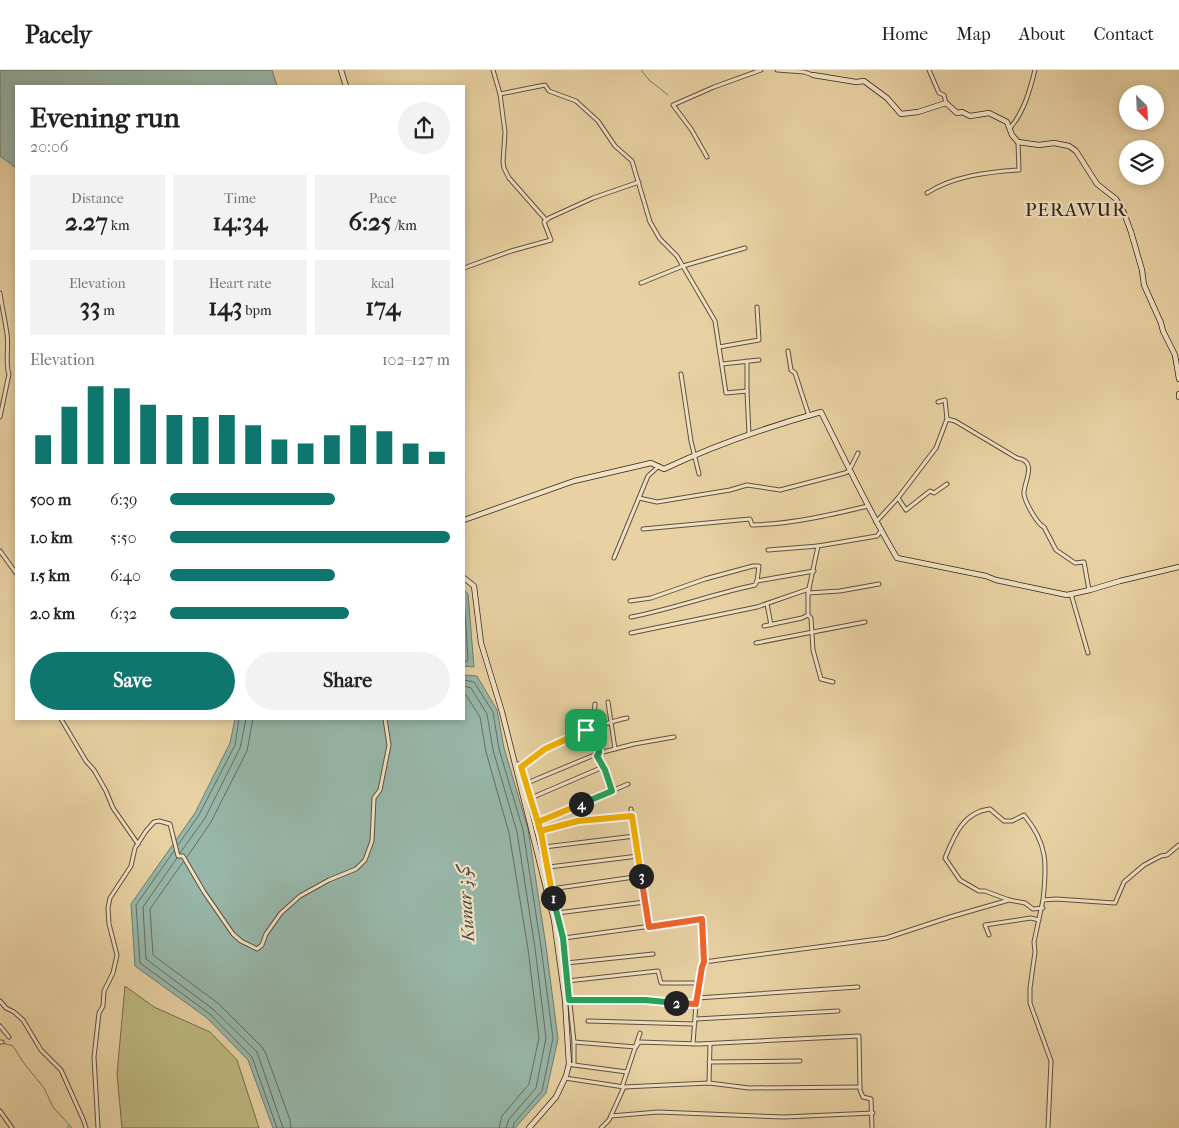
<!DOCTYPE html>
<meta charset="utf-8">
<style>
:root{--surface:#fff;--page:#f2f2f2;--text:#222;--muted:#767676;--line:#e0e0e0;--accent:#0f766e}
body{margin:0;font-family:"IM FELL French Canon",Amiri,serif;background:var(--page);color:var(--text);height:100vh;display:flex;flex-direction:column;font-size:19px;white-space:nowrap}
*{box-sizing:border-box;margin:0}
p{font-size:16px;color:var(--muted)}
.icon{flex:none;width:28px;height:28px;fill:none;stroke:currentColor;stroke-width:2;stroke-linecap:round;stroke-linejoin:round}
.map{position:relative;flex:1;overflow:hidden}
.side{position:absolute;left:15px;top:15px;width:450px;height:635px;display:flex;flex-direction:column;background:var(--surface);border-radius:0px;box-shadow:0 2px 8px #0003}
.side>*{flex:none}
.needle{width:32px;rotate:156deg}
.fabs{position:absolute;left:1119px;top:15px;display:grid;gap:10px}
.fabs a{display:grid;place-items:center;width:45px;height:45px;border-radius:50%;background:var(--surface);box-shadow:0 2px 8px #0003;font-size:25px}
.pin{position:absolute;display:grid;place-items:center;width:42px;height:42px;color:#fff;margin:-21px;border-radius:10px;box-shadow:0 2px 8px #0006}
.km{position:absolute;width:25px;height:25px;margin:-12px;border-radius:50%;background:#222;color:#fff;font-size:14px;line-height:25px;text-align:center}
.round{display:grid;place-items:center;flex:none;width:52px;height:52px;border-radius:26px;background:var(--page)}
.summary{display:flex;align-items:center;justify-content:space-between;height:85px;padding:0 15px}
h1{font-size:28px;font-weight:700;line-height:38px}
.stats{display:grid;grid-template-columns:repeat(3,1fr);gap:8px;height:85px;padding:5px 15px}
.stats div{display:grid;align-content:center;border-radius:0px;background:var(--page);text-align:center}
.stats b{font-size:25px;font-weight:700}
.stats small{font-size:14px;font-weight:400}
.stats p{font-size:14px}
.chart{height:140px;padding:10px 15px}
.chart p{display:flex;justify-content:space-between}
.chart svg{width:100%;height:90px;margin-top:5px;stroke:var(--accent);stroke-width:6}
.action{display:flex;gap:10px;margin-top:auto;padding:10px 15px}
.action a{flex:1;height:58px;border-radius:30px;background:var(--accent);color:#fff;font-size:20px;font-weight:700;line-height:58px;text-align:center}
.action a+a{background:var(--page);color:var(--text)}
ul{padding:0 15px;list-style:none;font-size:16px}
li{display:grid;grid-template-columns:80px 60px 1fr;align-items:center;height:38px}
li i{height:12px;border-radius:6px;background:var(--accent)}
header{display:flex;align-items:center;gap:30px;box-sizing:border-box;height:70px;padding:0 25px;background:var(--surface);border-bottom:1px solid var(--line)}
header strong{font-size:24px}
nav{display:flex;gap:28px;margin-inline-start:auto;font-size:18px}
.map>svg:first-child{display:block}
</style>
<header>
<strong>Pacely</strong>
<nav><a>Home</a><a>Map</a><a>About</a><a>Contact</a></nav>
</header>
<div class="map">
<svg width="1179" height="1058" viewBox="0 0 1179 1058">
<rect width="100%" height="100%" fill="#e8d2a3"/>
<filter id="stains"><feTurbulence type="fractalNoise" baseFrequency=".004" numOctaves="4"/><feColorMatrix values="0 0 0 0 .2 0 0 0 0 .09 0 0 0 0 .02 0 0 0 .5 -.17"/></filter>
<radialGradient id="worn" r=".72"><stop offset=".6" stop-color="#630" stop-opacity="0"/><stop offset="1" stop-color="#630" stop-opacity=".3"/></radialGradient>
<polygon fill="#beb980" stroke="#786e4e" points="125,916 154,937 210,962 237,990 259,1058 122,1058 117,1004"/>
<g fill="#97b7aa" stroke="#6f7c71">
<polygon points="0,0 272,0 277,16 16,16 16,98 0,86"/>
<polygon points="464,520 468,524 474,597 464,596"/>
<polygon points="464,605 477,606 497,640 504,678 528,759 546,876 558,969 546,1023 515,1058 273,1058 248,990 207,948 135,896 131,834 195,743 230,673 235,649 464,649"/>
</g>
<g fill="none" stroke-linecap="round" stroke-linejoin="round">
<g stroke="#656e63" stroke-width="1">
<polyline points="464,527 468,589 467,591 464,592"/>
<polyline points="464,610 474,612 493,642 499,679 523,760 541,877 553,968 542,1021 514,1053 513,1058"/>
<polyline points="464,616 471,618 487,644 493,680 517,762 535,878 546,968 536,1018 509,1049 506,1058"/>
<polyline points="464,624 466,625 480,647 486,682 509,763 528,879 539,968 529,1014 502,1046 499,1058"/>
<polyline points="178,775 199,745 235,675 239,649"/>
<polyline points="174,781 136,835 140,893 210,944 252,987 277,1058"/>
<polyline points="180,783 205,748 240,678 246,649"/>
<polyline points="187,787 211,752 247,681 253,649"/>
<polyline points="177,788 143,837 146,889 214,940 257,982 283,1058"/>
<polyline points="183,792 150,839 153,885 219,934 262,977 266,984 290,1050 291,1058"/>
</g>
<g stroke="#6f7c71" stroke-width="1">
<polyline points="641,0 649,10 668,25"/>
<polyline points="3,973 13,976 23,992 44,1018 53,1037 72,1058"/>
</g>
<polyline stroke="#97b7aa" stroke-width="3" points="68,1058 69,1055"/>
<g stroke="#60503e" stroke-width="5">
<g id="street">
<polyline points="493,0 500,24 545,15 549,21 576,31 598,51 615,76 632,91 650,152 660,169 677,186 715,251 726,323 747,321 749,365"/>
<polyline points="777,0 804,2 813,5"/>
<polyline points="929,0 939,23 944,25 946,33"/>
<polyline points="500,24 505,62 503,92 504,98 509,108 546,150"/>
<path d="M1010 58C1024 42 1030 20 1035 0"/>
<polyline points="707,87 691,59 673,35 714,17 761,0"/>
<path d="M927 123C953 106 988 102 1019 100L1018 72"/>
<polyline points="464,198 511,181 551,170 544,152 549,148 593,128 639,112"/>
<polyline points="641,213 683,196 745,178"/>
<path d="M0 223C2 237 5 250 7 264 9 275 5 296 9 304L0 347"/>
<polyline points="719,277 759,270 757,237"/>
<polyline points="788,281 791,300 795,303 809,346"/>
<polyline points="747,291 747,321"/>
<polyline points="722,294 759,290"/>
<polyline points="681,304 691,371 699,404"/>
<polyline points="938,332 945,330 947,349"/>
<polyline points="639,428 657,432 730,420 747,415 780,420 845,403 849,401 858,383"/>
<polyline points="898,428 906,440 930,421 934,423 947,414"/>
<path d="M876 452 898 428 936 378 947 349 955 351 1017 388C1039 391 1023 413 1024 424 1025 432 1037 454 1044 457L1056 480 1075 493 1084 492 1089 520"/>
<path d="M643 459 750 449 752 455C792 454 830 445 868 436"/>
<polyline points="768,480 818,476"/>
<polyline points="0,481 16,503"/>
<polyline points="614,488 648,406 659,396"/>
<polyline points="1071,524 1088,583"/>
<polyline points="630,531 651,528 705,509 753,496 759,496 757,511"/>
<polyline points="767,534 771,555"/>
<path d="M631 547C673 539 713 524 755 515L757 511 814 501"/>
<polyline points="764,556 802,548 808,545"/>
<polyline points="631,563 757,537 809,519 808,523 840,521 879,514"/>
<polyline points="756,573 865,552"/>
<polyline points="833,612 821,609 813,580 811,548 808,545 808,523 818,476 877,466 881,461"/>
<polyline points="608,632 615,679"/>
<polyline points="61,649 86,691 94,700 106,721 113,738 138,774"/>
<polyline points="515,694 519,694 521,697 541,763 550,815 563,868 574,972 574,995 569,994"/>
<path d="M521 697C548 677 566 668 597 657 608 653 616 650 627 648"/>
<polyline points="603,697 605,700 612,721"/>
<polyline points="527,713 599,683 634,674 674,667"/>
<path d="M531 728 603 697 597 686C606 669 592 651 595 634"/>
<polyline points="631,739 649,857"/>
<polyline points="538,752 628,714"/>
<polyline points="540,761 578,751 632,747"/>
<polyline points="544,777 635,766"/>
<polyline points="541,798 638,786"/>
<polyline points="551,819 641,806"/>
<path d="M1043 838 1033 839 1025 833 1009 830 985 821H979L960 810 945 788C954 766 963 742 990 739L1004 751H1012L1024 745C1048 774 1047 794 1043 830"/>
<polyline points="557,843 645,832"/>
<polyline points="989,865 985,855 1031,848 1039,850"/>
<polyline points="557,869 702,849 704,892"/>
<polyline points="566,893 653,884"/>
<polyline points="567,911 658,901 661,913 699,913"/>
<polyline points="697,928 858,917"/>
<polyline points="565,930 645,931 696,934 702,897 704,892 886,868 950,847 1009,830"/>
<polyline points="0,931 6,938 14,942 23,950 41,980 61,1000 83,1049 86,1058"/>
<polyline points="696,949 838,941"/>
<polyline points="588,951 695,954"/>
<polyline points="0,956 9,967"/>
<polyline points="0,972 2,972"/>
<polyline points="574,972 636,977 639,972 699,974 859,966 860,1020 863,1027 871,1029 872,1058"/>
<polyline points="693,974 696,934"/>
<polyline points="709,992 800,991"/>
<polyline points="574,995 627,1002"/>
<polyline points="565,1008 624,1017 609,1050 601,1058"/>
<polyline points="709,1013 710,974"/>
<polyline points="622,1017 640,963"/>
<polyline points="624,1017 709,1013 749,1018 860,1017"/>
<polyline points="0,1041 12,1058"/>
<polyline points="611,1046 658,1042 784,1047 873,1043"/>
<polyline points="98,1058 94,987 99,943 103,936 104,921 113,903 117,885 109,854 108,838 110,828 131,796 135,778 146,761 154,752 159,751 170,754 178,786 183,786 204,822 233,864 241,871 257,879 262,875 266,864 281,843 300,826 329,810 356,799 365,790 372,771 374,728 380,720 389,675 385,649"/>
<polyline points="1048,1058 1051,991 1030,933 1030,918 1035,882 1034,872 1043,830 1056,829 1115,833 1124,812 1144,795 1161,786 1167,785 1179,775"/>
</g>
</g>
<g stroke="#33241c" stroke-width="6">
<g id="secondary">
<polyline points="341,0 346,16"/>
<polyline points="813,5 856,12 864,11 887,28 901,44 918,42 946,33 957,43 962,42 970,46 989,43 1007,52 1012,65 1018,72 1039,75 1054,73 1069,76 1076,81 1097,114 1116,129 1124,143 1131,162 1142,200 1144,215 1161,253 1163,261 1175,285 1179,309"/>
<polyline points="1179,324 1179,327"/>
<path d="M464 450 574 411 651 393 664 399C715 375 767 357 821 342 846 392 869 441 897 488L986 506 996 510 1067 525 1090 520 1120 511 1179 497"/>
<polyline points="464,508 474,516 481,573 502,642 554,850 565,930 569,994 566,1006 556,1027 529,1058"/>
</g>
</g>
<use href="#street" stroke="#f0e2c3" stroke-width="3"/>
<use href="#secondary" stroke="#f0e2c3" stroke-width="4.5"/>
</g>
<g fill="none" stroke-linecap="round" stroke-linejoin="round">
<g stroke="#fff" stroke-width="10">
<polyline id="split-1" points="553,828 541,763 521,697 545,679 586,660"/>
</g>
<g stroke="#fff" stroke-width="10">
<polyline id="split-2" points="553,828 563,868 569,930 645,930 676,933"/>
</g>
<g stroke="#fff" stroke-width="10">
<polyline id="split-3" points="641,806 649,857 702,849 704,892 702,897 696,934 676,933"/>
</g>
<g stroke="#fff" stroke-width="10">
<polyline id="split-4" points="581,734 538,752 540,761 578,751 632,746 641,806"/>
</g>
<g stroke="#fff" stroke-width="10">
<polyline id="split-5" points="581,734 612,721 605,700 597,686 599,683 598,657 586,660"/>
</g>
<use href="#split-1" stroke="#f5b400" stroke-width="6"/>
<use href="#split-2" stroke="#22a559" stroke-width="6"/>
<use href="#split-3" stroke="#f0652b" stroke-width="6"/>
<use href="#split-4" stroke="#f5b400" stroke-width="6"/>
<use href="#split-5" stroke="#22a559" stroke-width="6"/>
</g>
<g text-anchor="middle" dominant-baseline="central" stroke-width="4.5" stroke-linejoin="round" paint-order="stroke">
<g font-size="18" font-style="italic" fill="#4c4940" stroke="#f0e2c3">
<text transform="translate(466 831) rotate(-94)">Kunar کونړ</text>
</g>
<g font-size="19" letter-spacing="1" fill="#33241c" stroke="#f0e2c3">
<text x="1076" y="140">PERAWUR</text>
</g>
</g>
<rect width="100%" height="100%" filter="url(#stains)"/>
<rect width="100%" height="100%" fill="url(#worn)"/>
</svg>
<div class="fabs">
<a><svg class="needle" viewBox="-14 -14 28 28"><path d="M0-13l5 13h-10z" fill="#e53935"/><path d="M0 13l5-13h-10z" fill="#767676"/></svg></a>
<a><svg class="icon" aria-label="layers" viewBox="0 0 24 24"><path d="M12 4l9 5-9 5-9-5zM3 14l9 5 9-5"/></svg></a>
</div>
<div class="pin" style="left:586px;top:660px;background:#1e9e55"><svg class="icon" aria-label="arrive" viewBox="0 0 24 24"><path d="M6 21V4h12l-3 4 3 4H6"/></svg></div>
<b class="km" style="left:553px;top:828px">1</b>
<b class="km" style="left:676px;top:933px">2</b>
<b class="km" style="left:641px;top:806px">3</b>
<b class="km" style="left:581px;top:734px">4</b>
<section class="side">
<div class="summary"><div><h1>Evening run</h1><p>20:06</p></div><a class="round"><svg class="icon" aria-label="share" viewBox="0 0 24 24"><path d="M12 15V3M7 8l5-5 5 5M5 13v7h14v-7"/></svg></a></div>
<div class="stats">
<div><p>Distance</p><b>2.27<small> km</small></b></div>
<div><p>Time</p><b>14:34</b></div>
<div><p>Pace</p><b>6:25<small> /km</small></b></div>
</div>
<div class="stats">
<div><p>Elevation</p><b>33<small> m</small></b></div>
<div><p>Heart rate</p><b>143<small> bpm</small></b></div>
<div><p>kcal</p><b>174</b></div>
</div>
<div class="chart"><p><span>Elevation</span>102–127 m</p>
<svg viewBox="0 0 160 44" preserveAspectRatio="none"><path d="M5 44V30M15 44V16M25 44V6M35 44V7M45 44V15M55 44V20M65 44V21M75 44V20M85 44V25M95 44V32M105 44V34M115 44V30M125 44V25M135 44V28M145 44V34M155 44V38"/></svg>
</div>
<ul>
<li><b>500 m</b>6:39<i style="width:59%"></i></li>
<li><b>1.0 km</b>5:50<i style="width:100%"></i></li>
<li><b>1.5 km</b>6:40<i style="width:59%"></i></li>
<li><b>2.0 km</b>6:32<i style="width:64%"></i></li>
</ul>
<div class="action"><a>Save</a><a>Share</a></div>
</section>
</div>
